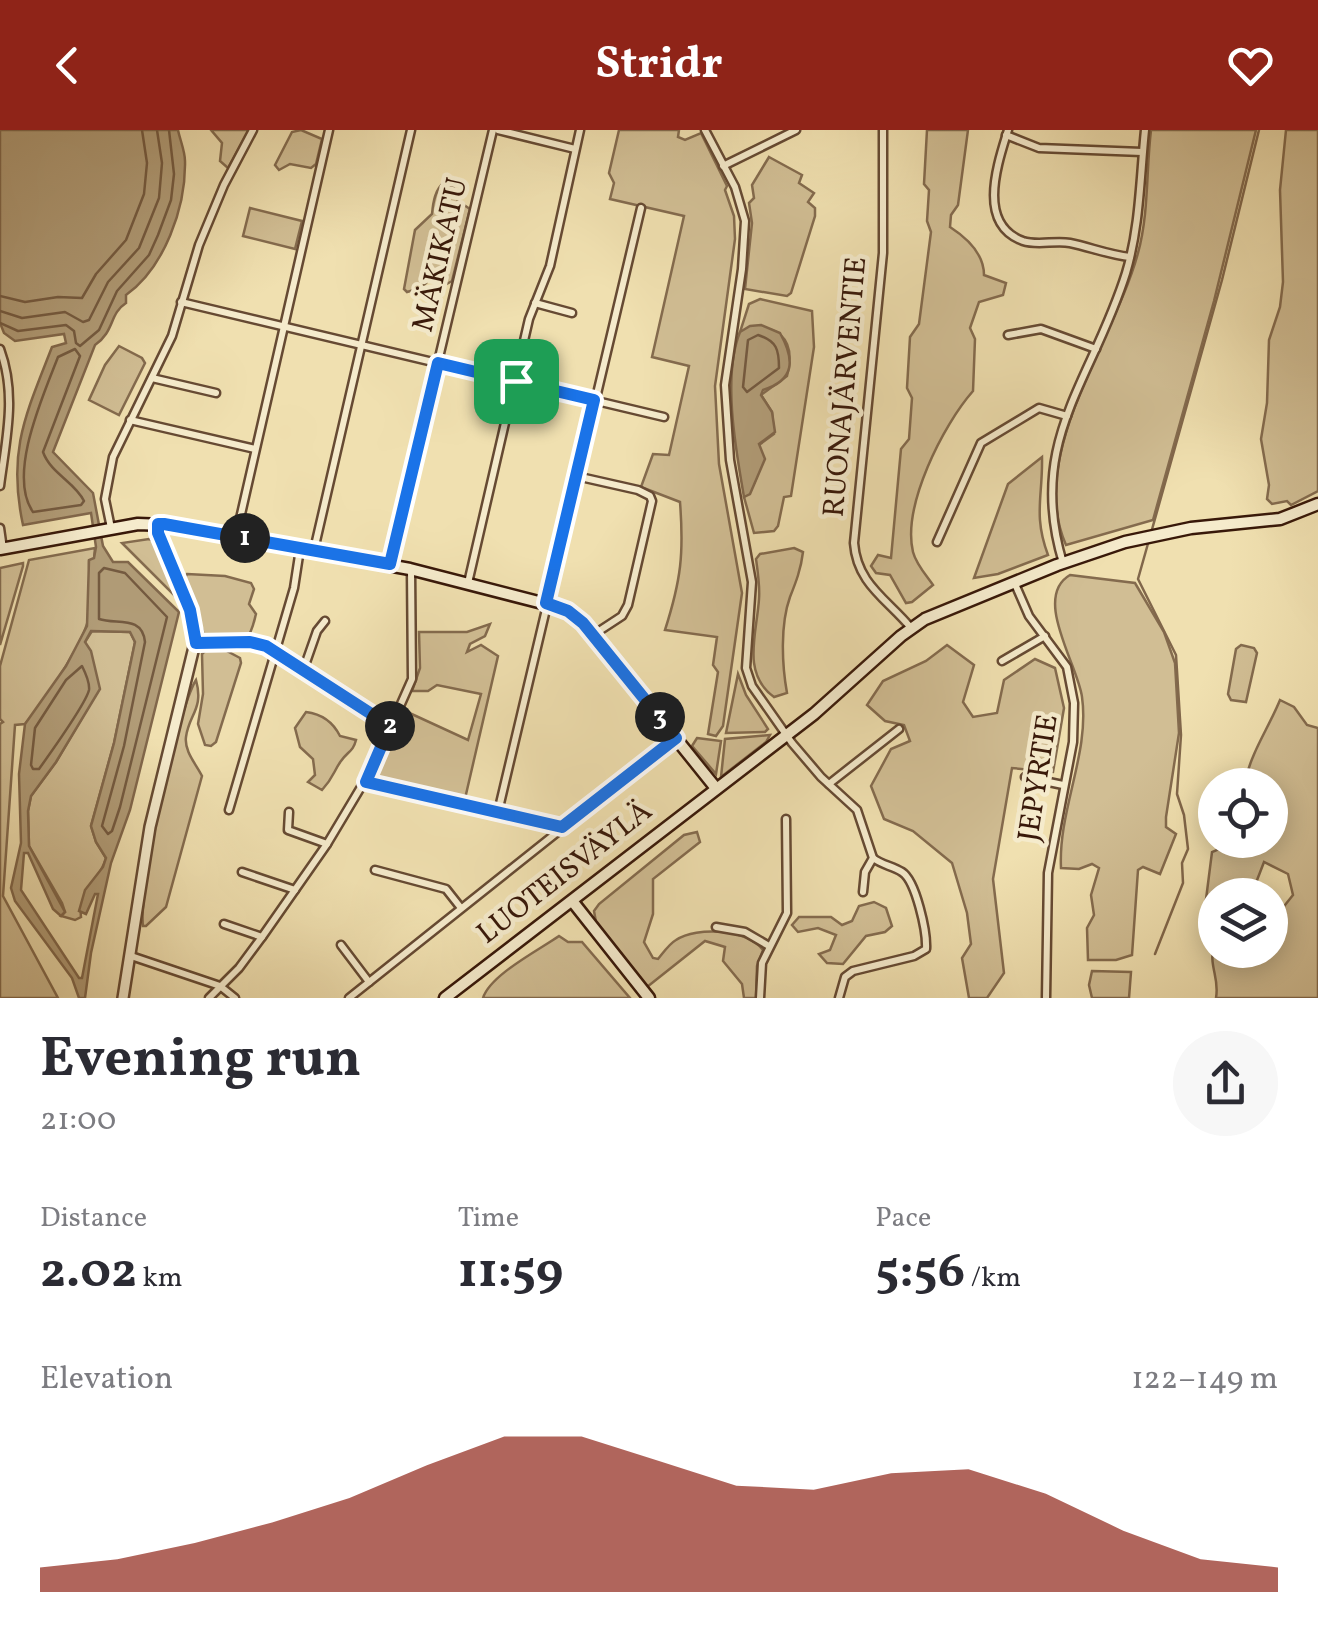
<!DOCTYPE html>
<meta charset="utf-8">
<style>
:root{--surface:#fff;--page:#f7f7f7;--text:#2b2b33;--muted:#7c7c81;--accent:#8f2418}
body{margin:0;font-family:Vollkorn,serif;background:var(--page);color:var(--text);height:100vh;display:flex;flex-direction:column;font-size:38px;white-space:nowrap}
*{box-sizing:border-box;margin:0}
p{font-size:32px;color:var(--muted)}
.icon{flex:none;width:55px;height:55px;fill:none;stroke:currentColor;stroke-width:2;stroke-linecap:round;stroke-linejoin:round}
.map{position:relative;height:868px;overflow:hidden}
.side{display:flex;flex-direction:column;background:var(--surface);flex:1}
.side>*{flex:none}
.buttons{position:absolute;left:1198px;top:638px;display:grid;gap:20px}
.buttons a{display:grid;place-items:center;width:90px;height:90px;border-radius:50%;background:var(--surface);box-shadow:0 5px 25px #0003;font-size:50px}
.pin{position:absolute;display:grid;place-items:center;width:85px;height:85px;color:#fff;margin:-42px;border-radius:20px;box-shadow:0 5px 15px #0006}
.km{position:absolute;width:50px;height:50px;margin:-25px;border-radius:50%;background:#222;color:#fff;font-size:28px;line-height:50px;text-align:center}
.round{display:grid;place-items:center;flex:none;width:105px;height:105px;border-radius:52px;background:var(--page)}
.overview{display:flex;align-items:center;justify-content:space-between;height:170px;padding:0 40px}
h1{font-size:55px;font-weight:700;line-height:75px}
.stats{display:grid;grid-template-columns:repeat(3,1fr);gap:15px;height:170px;padding:10px 40px}
.stats div{display:grid;align-content:center}
.stats b{font-size:50px;font-weight:700}
.stats small{font-size:28px;font-weight:400}
.stats p{font-size:28px}
.chart{height:280px;padding:20px 40px}
.chart p{display:flex;justify-content:space-between}
.chart svg{width:100%;height:180px;margin-top:10px;fill:var(--accent);opacity:.7}
header{display:flex;justify-content:space-between;align-items:center;height:130px;padding:0 40px;background:var(--accent);color:#fff;font-size:45px;font-weight:700}
.map>svg:first-child{display:block}
</style>
<header><svg class="icon" aria-label="back" viewBox="0 0 24 24"><path d="M15 5l-7 7 7 7"/></svg>Stridr<svg class="icon" aria-label="heart" viewBox="0 0 24 24"><path d="M12 20l-8-8c-3-5 5-10 8-4 3-6 11-1 8 4z"/></svg></header>
<div class="map">
<svg width="1318" height="868" viewBox="0 0 1318 868">
<rect width="100%" height="100%" fill="#f0e0b0"/>
<filter id="stains"><feTurbulence type="fractalNoise" baseFrequency=".002" numOctaves="4"/><feColorMatrix values="0 0 0 0 .2 0 0 0 0 .09 0 0 0 0 .02 0 0 0 .5 -.17"/></filter>
<radialGradient id="worn" r=".72"><stop offset=".6" stop-color="#630" stop-opacity="0"/><stop offset="1" stop-color="#630" stop-opacity=".3"/></radialGradient>
<g fill="#d1be94" stroke="#846b4e" stroke-width="2.5">
<polygon points="211,0 249,0 228,38 220,31 222,13"/>
<polygon points="301,0 322,9 316,34 311,38 290,34 279,40 275,35 292,2"/>
<path d="M619 0H679L678 7 685 10 701 3 727 56 725 60 734 86 735 109 715 256 719 334 742 463 723 596 716 606 708 604 718 542 713 535 717 507 665 500C681 450 684 424 680 372L641 357 653 324 669 325 689 236 652 227 684 86 610 69 614 53 609 43Z"/>
<path d="M927 0H968L958 75 951 85 950 97C967 108 984 123 984 145L1006 153 1003 165 979 172 970 198 975 209 973 261C943 295 902 376 913 422 916 434 926 445 933 455L912 472 906 473 890 445 876 443 871 436 878 425 891 428 901 319 909 309 912 268 907 258 910 207 919 194 931 102 927 91 929 60 924 54Z"/>
<path d="M1151 0H1256L1214 171 1153 390 1066 415C1026 325 1114 212 1138 123 1149 83 1146 41 1151 0Z"/>
<polygon points="1286,0 1318,0 1318,361 1291,375 1287,371 1272,374 1267,369 1269,355 1261,309 1267,273 1269,210 1280,177 1283,152 1280,60"/>
<polygon points="769,27 802,45 799,53 814,63 808,72 815,78 815,86 791,163 787,166 745,159 752,93 749,73 754,68 752,55"/>
<path d="M445 52 454 58 458 71 470 79 452 151 445 155 429 150 421 158 407 162 404 159 415 100 432 84C433 73 435 58 445 52Z"/>
<polygon points="250,78 302,91 295,119 243,106"/>
<path d="M760 169 812 181 814 217 791 366 784 367 778 396 774 401 754 403 744 367C758 354 761 334 759 315L774 304 772 282 761 265 787 246C797 208 776 190 740 202L749 174Z"/>
<polygon points="119,216 142,228 145,233 119,285 89,270 105,235"/>
<path d="M1042 327C1043 366 1033 385 1048 425L998 444 974 448 1008 354Z"/>
<polygon points="149,409 154,411 182,469 180,471 122,413"/>
<path d="M95 418 94 429 89 431C89 450 93 475 87 494 80 517 43 575 25 594L15 595 3 766 58 868H0V594L3 592 0 589V536L29 430Z"/>
<path d="M794 418 803 422C801 439 796 452 790 467 780 495 782 535 787 563L774 567C741 543 757 503 759 469 760 456 758 443 756 429L760 424Z"/>
<polygon points="23,433 23,436 0,515 0,438"/>
<path d="M187 444 225 446 251 453 254 459 249 474 256 484C254 491 252 504 246 508 236 514 212 511 204 505L185 448Z"/>
<path d="M1070 445 1135 453 1164 502 1175 533 1179 603 1166 687V697L1176 704 1160 744 1143 737 1138 740 1132 825 1116 830H1088L1087 798 1094 785 1091 765 1099 738 1092 734 1079 739 1061 738C1058 680 1090 623 1082 567 1078 535 1032 467 1070 445Z"/>
<polygon points="490,494 485,506 470,514 467,522 481,515 498,526 464,673 372,648 403,580 468,610 481,564 437,555 428,561 412,561 420,538 419,502 467,502"/>
<path d="M92 501 130 502 135 512 114 613 91 696 96 712 106 728C100 751 78 761 81 787L75 790 61 786 65 782 62 773 29 716 28 681 31 666 56 632 99 559 85 512Z"/>
<polygon points="947,515 974,535 963,572 973,587 997,583 1004,550 1035,529 1055,538 1064,578 1053,642 1012,638 993,749 1004,843 987,868 969,868 962,828 971,814 967,783 952,733 913,701 884,689 871,656 891,619 910,611 904,595 885,591 867,575 883,551 926,531"/>
<polygon points="1241,515 1254,518 1257,523 1246,572 1231,570 1228,564 1236,519"/>
<polygon points="208,518 223,519 240,528 241,533 216,612 211,616 205,615 198,594 203,564 202,524"/>
<polygon points="738,544 746,565 768,599 765,602 726,603"/>
<path d="M196 550C204 579 189 584 186 607 184 621 196 634 202 646L166 777 146 796H143C138 762 178 578 196 550Z"/>
<path d="M1280 570 1294 577 1307 595 1318 598V868H1216C1220 845 1207 837 1215 810V820H1270V786L1277 785 1293 765 1288 744 1264 732 1254 758 1255 765H1215V794L1204 785 1212 722 1240 710H1270V655H1245V651C1252 621 1268 599 1280 570Z"/>
<path d="M306 582C322 584 333 592 340 606L356 610C353 622 348 621 341 631 333 642 334 647 322 660L308 652 315 645 313 629 300 617 295 598Z"/>
<polygon points="770,605 766,612 721,647 725,609"/>
<polygon points="697,608 721,611 716,644 692,616"/>
<path d="M697 702 700 712 653 749V784L644 812 653 828 658 829C663 823 669 814 676 810 697 796 748 799 763 820L757 836 756 868H744L742 854 723 831 725 817 705 811 647 857 596 792 594 781 599 774 684 705Z"/>
<polygon points="874,772 886,778 892,796 885,802 866,806 843,834 827,833 819,824 830,820 836,805 818,798 798,802 792,795 799,787 831,787 842,795 852,791 859,776"/>
<path d="M559 806 568 812H582L630 868H483C490 845 539 820 559 806Z"/>
<polygon points="1092,841 1131,842 1129,868 1092,868 1089,855"/>
</g>
<g fill="#b19c77" stroke="#81674b" stroke-width="2.5" fill-rule="evenodd">
<path d="M0 0H178C180 10 185 21 185 31 186 78 164 138 126 165V173C109 184 115 201 95 215L53 322 93 363 103 416 113 432H128L179 482 130 680 111 733 91 823 85 868H79L72 848 15 771 11 758 21 713 19 644 25 594 66 536 87 496 89 430 94 428 96 417 91 383 23 395C7 321 26 284 52 217L66 213 64 204 15 211 4 203 0 193ZM91 501 130 502 135 512 114 613 91 696 96 712 106 728 103 737 85 760 79 781 86 784 95 764H98L82 848H79L21 760 24 723H28L53 779 61 786 65 782 29 716 28 681 31 666 56 632 100 559 91 521 85 512Z"/>
<path d="M761 195 780 203C795 230 795 250 763 260L761 265 772 282 775 302 759 314 765 329 750 364 744 367C736 321 722 246 740 202L750 196Z"/>
</g>
<g fill="none" stroke-linecap="round" stroke-linejoin="round">
<g stroke="#745a40" stroke-width="2.5">
<polyline points="0,166 25,172 58,167 82,168 96,144 126,110 144,64 147,33 142,0"/>
<polyline points="0,181 22,188 65,182 83,192 89,190 108,152 139,118 159,68 162,33 157,0"/>
<polyline points="0,193 18,201 66,195 74,201 76,213 80,216 99,200 117,161 149,125 158,105 171,70 174,44 169,0"/>
<path d="M758 205C777 211 779 220 779 238L747 262 743 257 748 210Z"/>
<path d="M75 219 80 226 43 322C51 344 75 352 84 371L81 375 33 382C7 345 43 266 58 227Z"/>
<path d="M104 438 125 443 167 487 120 677 112 701 108 704 102 696 124 616 145 512C142 485 117 495 99 489V443Z"/>
<path d="M82 536C85 542 90 552 89 560 86 573 49 625 39 639H33L31 635 35 598 66 550Z"/>
</g>
<g stroke="#81674b" stroke-width="2.5">
<polyline points="1151,403 1222,150 1259,0"/>
<polyline points="1149,410 1138,449 1176,525 1181,605 1177,664 1184,685 1188,719 1182,733 1183,753 1155,824"/>
</g>
<g stroke="#664a33" stroke-width="11">
<g id="minor">
<polyline points="498,0 575,19"/>
<polyline points="705,0 735,57 745,91 742,139 725,255 730,330 752,452 746,538 752,556 792,613 821,647 857,680 873,728 865,742 863,762"/>
<path d="M883 0V123L854 413C857 454 887 469 911 498"/>
<path d="M1008 0C998 33 976 94 1023 111 1038 116 1055 110 1070 113 1090 117 1109 125 1130 127"/>
<polyline points="1006,5 1039,18 1142,22"/>
<polyline points="723,36 796,0"/>
<polyline points="181,172 664,287"/>
<polyline points="535,173 572,183"/>
<polyline points="1008,205 1041,199 1096,219"/>
<path d="M0 219C17 265 6 309 0 356"/>
<polyline points="152,248 216,263"/>
<polyline points="130,290 255,319"/>
<polyline points="576,346 638,360 650,366 652,371 628,475 622,486 593,505"/>
<polyline points="0,398 3,419"/>
<polyline points="111,398 105,369 113,327 172,206 199,115 224,55 253,0"/>
<polyline points="236,406 329,0"/>
<polyline points="937,412 981,313 1039,278 1067,286"/>
<polyline points="314,420 411,0"/>
<path d="M1063 433C1026 311 1092 252 1126 143 1140 96 1140 48 1145 0"/>
<polyline points="390,434 493,0"/>
<polyline points="468,453 529,189 550,136 580,0"/>
<polyline points="1015,454 1029,486 1067,537 1074,573 1073,612 1048,743 1046,868"/>
<polyline points="195,513 250,513 265,516 391,596"/>
<polyline points="1002,531 1045,506"/>
<polyline points="303,541 317,501 325,491"/>
<polyline points="1025,647 1063,655"/>
<polyline points="366,651 561,697"/>
<polyline points="829,654 899,599"/>
<polyline points="229,680 294,458 300,419"/>
<polyline points="289,682 288,700 327,714"/>
<polyline points="498,682 641,78"/>
<polyline points="375,740 446,759 461,778"/>
<polyline points="242,742 295,760"/>
<polyline points="224,794 262,807"/>
<polyline points="716,797 745,802 769,816"/>
<polyline points="341,815 369,852"/>
<polyline points="131,826 220,856 235,868"/>
<polyline points="209,868 239,838 262,807 327,714 373,637 412,549 411,440"/>
<polyline points="349,868 677,607"/>
<polyline points="760,868 762,833 787,783 786,689"/>
<path d="M839 868 845 847 853 841 914 826 926 819C927 802 916 751 902 742 893 736 882 735 873 728"/>
</g>
</g>
<g stroke="#664a33" stroke-width="14">
<polyline id="tertiary" points="123,868 150,697 195,513 190,479 163,417 157,394"/>
</g>
<g stroke="#381809" stroke-width="15">
<g id="secondary">
<polyline points="0,419 138,394 164,395 410,439 558,477 583,493 715,657"/>
<polyline points="573,772 649,868"/>
<polyline points="445,868 814,584 901,506 925,489 1057,435 1125,412 1191,398 1280,389 1318,374"/>
</g>
</g>
<use href="#minor" stroke="#f5ebcc" stroke-width="6"/>
<use href="#tertiary" stroke="#f5ebcc" stroke-width="9"/>
<use href="#secondary" stroke="#f5ebcc" stroke-width="10"/>
</g>
<g fill="none" stroke-linecap="round" stroke-linejoin="round">
<g stroke="#fff" stroke-width="20">
<polygon id="route" points="438,233 594,270 546,473 568,481 583,493 676,608 562,697 366,652 390,596 266,516 250,512 196,513 190,480 158,403 158,394 164,394 390,434"/>
</g>
<use href="#route" stroke="#1a73e8" stroke-width="12"/>
</g>
<g text-anchor="middle" dominant-baseline="central" stroke-width="9" stroke-linejoin="round" paint-order="stroke">
<g font-size="30" fill="#381809" stroke="#f5ebcc">
<text transform="translate(441 125) rotate(-77)">MÄKIKATU</text>
<text transform="translate(846 257) rotate(-85)">RUONAJÄRVENTIE</text>
<text transform="translate(1039 648) rotate(-81)">JEPYRTIE</text>
<text transform="translate(565 743) rotate(-38)">LUOTEISVÄYLÄ</text>
</g>
</g>
<rect width="100%" height="100%" filter="url(#stains)"/>
<rect width="100%" height="100%" fill="url(#worn)"/>
</svg>
<div class="buttons">
<a><svg class="icon" aria-label="locate" viewBox="0 0 24 24"><circle cx="12" cy="12" r="6"/><path d="M12 2v4M12 18v4M2 12h4M18 12h4"/></svg></a>
<a><svg class="icon" aria-label="layers" viewBox="0 0 24 24"><path d="M12 4l9 5-9 5-9-5zM3 14l9 5 9-5"/></svg></a>
</div>
<div class="pin" style="left:516px;top:251px;background:#1e9e55"><svg class="icon" aria-label="arrive" viewBox="0 0 24 24"><path d="M6 21V4h12l-3 4 3 4H6"/></svg></div>
<b class="km" style="left:245px;top:408px">1</b>
<b class="km" style="left:390px;top:596px">2</b>
<b class="km" style="left:660px;top:587px">3</b>
</div>
<section class="side">
<div class="overview"><div><h1>Evening run</h1><p>21:00</p></div><a class="round"><svg class="icon" aria-label="share" viewBox="0 0 24 24"><path d="M12 15V3M7 8l5-5 5 5M5 13v7h14v-7"/></svg></a></div>
<div class="stats">
<div><p>Distance</p><b>2.02<small> km</small></b></div>
<div><p>Time</p><b>11:59</b></div>
<div><p>Pace</p><b>5:56<small> /km</small></b></div>
</div>
<div class="chart"><p><span>Elevation</span>122–149 m</p>
<svg viewBox="0 0 160 44" preserveAspectRatio="none"><path d="M0 44V38L10 36L20 32L30 27L40 21L50 13L60 6L70 6L80 12L90 18L100 19L110 15L120 14L130 20L140 29L150 36L160 38V44z"/></svg>
</div>
</section>
